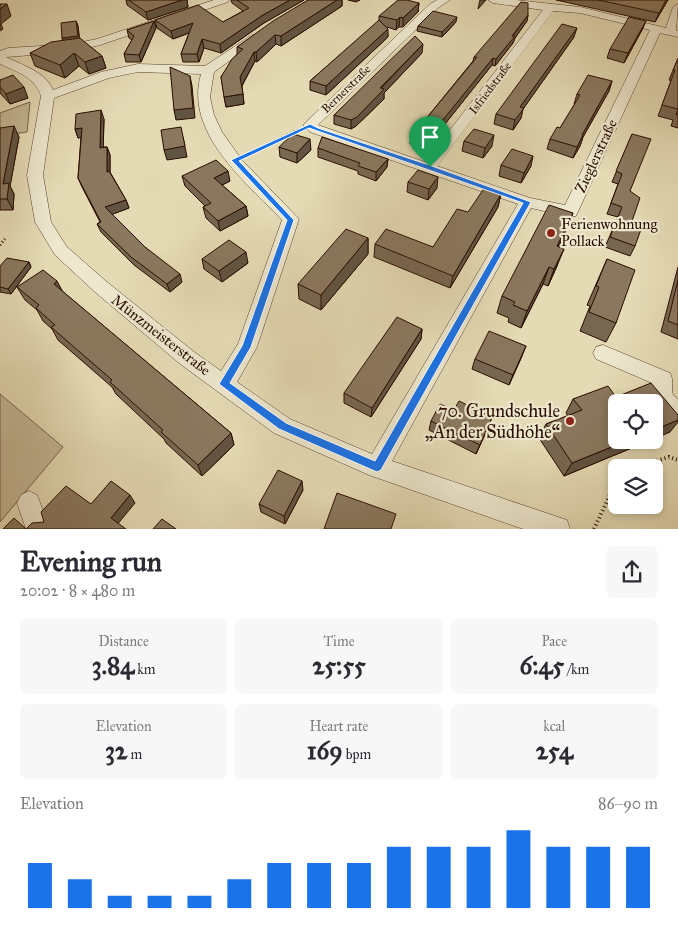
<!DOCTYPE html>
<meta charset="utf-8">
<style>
:root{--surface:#fff;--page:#f7f7f7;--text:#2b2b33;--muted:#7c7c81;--accent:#1a73e8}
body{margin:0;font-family:"IM FELL Great Primer",serif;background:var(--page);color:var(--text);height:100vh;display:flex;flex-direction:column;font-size:19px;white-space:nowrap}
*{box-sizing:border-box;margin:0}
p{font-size:16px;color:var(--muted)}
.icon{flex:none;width:28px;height:28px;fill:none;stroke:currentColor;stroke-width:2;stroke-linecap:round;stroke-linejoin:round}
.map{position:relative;height:529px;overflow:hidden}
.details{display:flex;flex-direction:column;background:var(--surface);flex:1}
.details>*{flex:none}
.buttons{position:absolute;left:608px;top:394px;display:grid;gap:10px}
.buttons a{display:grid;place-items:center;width:55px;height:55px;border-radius:8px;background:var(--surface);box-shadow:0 2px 8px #0003;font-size:25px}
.pin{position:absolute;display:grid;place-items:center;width:42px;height:42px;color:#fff;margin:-51px -21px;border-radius:50% 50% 50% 0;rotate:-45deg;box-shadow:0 0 5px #0007}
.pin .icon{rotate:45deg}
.round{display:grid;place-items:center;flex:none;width:52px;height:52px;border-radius:8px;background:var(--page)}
.head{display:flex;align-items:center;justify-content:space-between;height:85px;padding:0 20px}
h1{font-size:28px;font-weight:800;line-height:38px}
.metrics{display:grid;grid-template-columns:repeat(3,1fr);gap:8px;height:85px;padding:5px 20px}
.metrics div{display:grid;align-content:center;border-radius:8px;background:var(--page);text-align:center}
.metrics b{font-size:25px;font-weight:800}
.metrics small{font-size:14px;font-weight:400}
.metrics p{font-size:14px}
.chart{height:140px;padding:10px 20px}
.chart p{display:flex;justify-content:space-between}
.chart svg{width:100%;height:90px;margin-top:5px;stroke:var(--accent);stroke-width:6}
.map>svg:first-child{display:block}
</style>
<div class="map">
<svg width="678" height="529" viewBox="0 0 678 529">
<rect width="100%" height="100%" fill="#e4dab4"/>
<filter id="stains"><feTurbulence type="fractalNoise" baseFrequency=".004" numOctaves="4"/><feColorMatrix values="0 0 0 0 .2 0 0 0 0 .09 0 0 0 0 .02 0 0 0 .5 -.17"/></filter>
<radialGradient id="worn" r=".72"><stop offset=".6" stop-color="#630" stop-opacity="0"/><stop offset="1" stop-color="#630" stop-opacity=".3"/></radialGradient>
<g fill="#c4b795" stroke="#76624a">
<polygon points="30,102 27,132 0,136 0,113"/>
<polygon points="0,394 63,447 0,522"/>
</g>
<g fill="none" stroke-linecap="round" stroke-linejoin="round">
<g stroke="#58402d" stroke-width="1">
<g id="minor">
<path d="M214 0H229L228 2 100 45 72 52 6 57C22 65 46 72 53 90L101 72 138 64 205 66 252 35H260L262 37 260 39 214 72 210 97 214 115 222 132 242 160 299 219 257 347 237 382 290 419 372 454 518 204 310 132 303 125 430 4 437 0H450L438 8 318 125 425 162 543 10 493 3 488 0H516L580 7 666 28 673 7 678 4 676 30 678 31V37L660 33 576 216 570 217 531 208 392 461 558 517 567 520 570 529H523L369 475 274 433 179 363 95 292 55 255 35 222 27 175 41 96C35 77 17 72 0 64V51L8 48 72 44 97 39ZM553 11 580 13 650 30 565 205 530 198 437 166ZM138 72 201 74C184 133 246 182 282 220L238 344 221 371 193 351 107 282 67 247 51 222 43 175 54 98 109 78Z"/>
<path d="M603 345 670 373C674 380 671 387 673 395L678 399V421C662 415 647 402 652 383L596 359 593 353 596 347Z"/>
<polygon points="29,491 37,495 50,529 26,529 17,503 21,495"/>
</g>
</g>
<g stroke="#290d00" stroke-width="3" stroke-dasharray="1 2.5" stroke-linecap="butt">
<polyline points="247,155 298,130"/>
<polyline points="0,245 5,239"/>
</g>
<g stroke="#290d00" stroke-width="4" stroke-dasharray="1 3" stroke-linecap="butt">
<polyline points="629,461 634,467"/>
<polyline points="634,468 669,457 678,460"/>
<polyline points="594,529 616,482"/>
</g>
<use href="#minor" fill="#ede7ce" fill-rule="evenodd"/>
</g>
<g fill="#776751" stroke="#290d00">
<polygon points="126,0 187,0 188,7 148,20 127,5"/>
<polygon points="231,0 304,0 264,23 221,53 204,48 199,62 183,62 181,54 189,33 173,39 157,28 155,20 223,22 243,11 232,3"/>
<polygon points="308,0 342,0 342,6 281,46 276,44 257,62 255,61 242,86 244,104 226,107 221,77 237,54 237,47"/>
<polygon points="348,0 360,0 356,2"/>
<polygon points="556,0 668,0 655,22"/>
<polygon points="419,3 418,12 403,27 399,27 396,30 387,27 388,37 326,95 310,90 310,81 379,21 379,16"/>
<polygon points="528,15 527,21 515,38 513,43 495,66 492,65 425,149 410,144 411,137 473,61 474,57"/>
<polygon points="76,21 78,26 79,38 102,56 106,68 89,74 79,66 65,78 35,66 30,53 63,41 62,38"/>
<polygon points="154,21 156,28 141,62 126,62 124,54 132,40 129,38 127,30"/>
<polygon points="646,21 642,30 624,63 607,58 610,49"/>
<polygon points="456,22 442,37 417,31 418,26"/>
<polygon points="574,37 523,109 521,118 513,130 494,124 496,114"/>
<polygon points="422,53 384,93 384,99 356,126 351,129 334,124 334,115"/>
<polygon points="678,58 678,128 671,126 673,120 658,116 671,81 669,80"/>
<polygon points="0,80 28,98 10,104 0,93"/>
<polygon points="612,81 609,91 583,137 580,146 573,158 547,149 550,139 560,128 575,104 574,104 577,94"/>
<polygon points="104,119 103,147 107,147 110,155 110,172 126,200 129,208 112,214 145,247 182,282 170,292 134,265 101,232 97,224 100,222 82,187 78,178 81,137 78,138 75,129"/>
<polygon points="0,128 19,137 10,186 14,194 13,210 0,210"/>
<polygon points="632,134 630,191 632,221 635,246 630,256 605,247 618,217 607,214 618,184 612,182"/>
<polygon points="464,141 492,146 483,158 462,151"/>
<polygon points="279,147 311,150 297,163 280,157"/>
<polygon points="318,148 388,159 387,167 376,181 358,174 358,171 318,157"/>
<polygon points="501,165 531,166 521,183 499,176"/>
<polygon points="182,176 230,181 222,185 246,206 248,216 220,231 206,218 203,207 205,206 185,186"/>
<polygon points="408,182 437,188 428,200 407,192"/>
<polygon points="498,193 501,194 498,207 450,288 374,257 375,244 433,247 468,212"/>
<polygon points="566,230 559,247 557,266 548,286 543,284 521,328 508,322 509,318 497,313 502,296"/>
<polygon points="368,238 368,254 321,310 299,299 298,284"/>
<polygon points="202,259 248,263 222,282 204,269"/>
<polygon points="607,259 616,323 606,342 580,331 590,306 587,305"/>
<polygon points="29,262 31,267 11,294 0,292 0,266"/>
<polygon points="678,267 678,339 661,332"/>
<polygon points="17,287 62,291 231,433 234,445 202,476 166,443 164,439 116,394 112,387 58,340 52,329 43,321 37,310 25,300"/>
<polygon points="422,329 421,339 371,417 344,403 344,393"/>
<polygon points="522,356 509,385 472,369 475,359"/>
<polygon points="616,397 670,432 616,440 651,440 564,476 539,438 546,424 568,416 566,413 573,399"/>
<polygon points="492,417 476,454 429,430 431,421"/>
<polygon points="303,490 285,524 261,512 259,504"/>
</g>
<g fill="#615442" stroke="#290d00">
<polygon points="182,0 187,0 188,7 148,20 146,12"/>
<polygon points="290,0 304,0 264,23 221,53 220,44 263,15"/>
<polygon points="337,0 342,0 342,6 281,46 281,36"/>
<polygon points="480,0 486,0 478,9"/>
<polygon points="666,0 668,0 655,22 659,13"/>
<polygon points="419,3 418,12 403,27 403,18"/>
<polygon points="7,4 11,16 1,24 3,29 0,31 0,9"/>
<polygon points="528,15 527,21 515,38 513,43 495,66 496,59"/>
<polygon points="400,17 399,27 396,30 397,20"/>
<polygon points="457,17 456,22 442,37 442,32"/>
<polygon points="76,21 78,26 80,41 63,43 62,38"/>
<polygon points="154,21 156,28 141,62 139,55"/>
<polygon points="646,21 642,30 624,63 628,53"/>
<polygon points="193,23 194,31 173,39 171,31"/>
<polygon points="577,28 574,37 523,109 521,118 513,130 515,120 520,107"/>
<polygon points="388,29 388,37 326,95 326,86"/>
<polygon points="275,35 276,44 257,62 256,52"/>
<polygon points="202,39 204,48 199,62 197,54"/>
<polygon points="423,44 422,53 384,93 384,99 356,126 351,129 351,120"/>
<polygon points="254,52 255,61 241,87 240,77"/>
<polygon points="74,53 79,66 65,78 60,65"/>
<polygon points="102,56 106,68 89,74 85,62"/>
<polygon points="493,58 492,65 425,149 425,142"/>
<polygon points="190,76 192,86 195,118 176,120 174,110"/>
<polygon points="612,81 609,91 583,137 580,146 573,158 582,135"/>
<polygon points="24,87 28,98 10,104 6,94"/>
<polygon points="243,94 244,104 226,107 224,97"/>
<polygon points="101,110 104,119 103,156 100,148"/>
<polygon points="14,126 19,137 10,186 14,194 13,210 7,199 3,184"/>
<polygon points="82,128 85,137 78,138 75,129"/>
<polygon points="494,135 492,146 483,158 485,148"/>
<polygon points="183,137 187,157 167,160 164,150"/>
<polygon points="310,139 311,150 297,163 297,153"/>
<polygon points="107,147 110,155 110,180 107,172"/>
<polygon points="533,156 531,166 521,183 524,173"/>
<polygon points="388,159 387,167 376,181 376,172"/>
<polygon points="228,171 230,181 216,188 214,178"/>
<polygon points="438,177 437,188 428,200 429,189"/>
<polygon points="501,194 498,207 450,288 453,276"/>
<polygon points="126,200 129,208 108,216 105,207"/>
<polygon points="246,206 248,216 220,231 218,221"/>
<polygon points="573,213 566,230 551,263 557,246"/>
<polygon points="368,238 368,254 321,310 321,295"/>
<polygon points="564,249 557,266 548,286 554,269"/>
<polygon points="246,252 248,263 222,282 219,271"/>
<polygon points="29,262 31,267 11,294 8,289"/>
<polygon points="549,267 543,284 521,328 527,311"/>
<polygon points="180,274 182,282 170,292 167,284"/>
<polygon points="57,281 64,294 54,284"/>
<polygon points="422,329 421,339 371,417 372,408"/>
<polygon points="526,346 522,356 509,385 513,375"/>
<polygon points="492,417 489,426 476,454 480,445"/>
<polygon points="678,420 678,422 670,432 654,439 654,430"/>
<polygon points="231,433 234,445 202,476 198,465"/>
<polygon points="629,440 651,440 564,476 572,463"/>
<polygon points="302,481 303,490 285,524 284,516"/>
<polygon points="130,495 135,503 116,526 111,518"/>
</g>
<g fill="#8a785e" stroke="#290d00">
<polygon points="129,0 182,0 146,12"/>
<polygon points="237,0 290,0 263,15 220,44 202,39 197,54 181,54 193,23 171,31 155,20 198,5 223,22 249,8"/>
<polygon points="308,0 337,0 281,36 275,35 256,52 254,52 240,77 243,94 224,97 221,77 232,59 243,49 237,47 273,21"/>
<polygon points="398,0 407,0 419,3 403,18 400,17 397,20 379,16"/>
<polygon points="598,0 666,0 659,13"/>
<polygon points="521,2 528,3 528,15 512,36 515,36 496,59 493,58 425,142 411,137 477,57 474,57"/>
<polygon points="0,4 7,4 0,9"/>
<polygon points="433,11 457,17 442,32 418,26"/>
<polygon points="629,17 646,21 628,53 610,49"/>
<polygon points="379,20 388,29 326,86 310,81"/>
<polygon points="76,21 78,36 62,38 61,23"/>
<polygon points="154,21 139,55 124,54 134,36 127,30"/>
<polygon points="562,24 577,28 520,107 524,108 515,120 496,114"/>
<polygon points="415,36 423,44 380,88 384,89 357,117 351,120 334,115"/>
<polygon points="80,38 102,56 85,62 74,53 60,65 30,53 51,42"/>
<polygon points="678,59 678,115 676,115 678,109 662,105 675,70 673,70"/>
<polygon points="170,67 190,76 193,108 174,110"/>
<polygon points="13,75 24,87 6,94 0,87 0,80"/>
<polygon points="588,75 612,81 582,135 583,135 577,147 550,139 557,127 560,128 580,95 577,94"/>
<polygon points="101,110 100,148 107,147 107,172 109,171 126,200 105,207 145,247 180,274 167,284 131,257 97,224 101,222 78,178 82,128 75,129 76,114"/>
<polygon points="14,126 3,184 9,183 7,199 0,199 0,128"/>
<polygon points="181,127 185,146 164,150 161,130"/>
<polygon points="474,129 494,135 485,148 464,141"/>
<polygon points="293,134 310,139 297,153 279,147"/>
<polygon points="632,134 651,139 630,191 640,198 632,221 643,224 635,246 610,237 622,207 611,203 622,174 616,171"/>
<polygon points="322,137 388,159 376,172 358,166 360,163 318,148"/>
<polygon points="512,149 533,156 524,173 501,165"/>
<polygon points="216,160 228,171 214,178 246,206 218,221 203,207 211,203 182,176"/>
<polygon points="418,170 438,177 429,189 408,182"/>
<polygon points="485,187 498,191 497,193 501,194 453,276 375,244 386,229 433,247 457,209 468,212"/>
<polygon points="549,205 573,213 557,246 564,249 554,269 549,267 527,311 513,305 515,302 502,296"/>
<polygon points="346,229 368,238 321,295 298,284"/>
<polygon points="229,240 246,252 219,271 202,259"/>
<polygon points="7,258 29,262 8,289 0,287 0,266"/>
<polygon points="607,259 635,270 616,323 589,312 599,287 596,286"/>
<polygon points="43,270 57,281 54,284 231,433 198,465 161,432 163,430 110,382 112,380 51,327 55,325 36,308 39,305 17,287"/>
<polygon points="678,280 678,325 668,321"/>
<polygon points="397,317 422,329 372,408 344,393"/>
<polygon points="489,331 526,346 513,375 475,359"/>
<polygon points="651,383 678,415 678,420 654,430 654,402 616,402 616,440 629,440 572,463 546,424 582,410 573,399 608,386 616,397"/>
<polygon points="459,401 492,417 480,445 431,421 440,404 454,410"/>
<polygon points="278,470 302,481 284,516 259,504"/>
<polygon points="111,481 130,495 111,518 126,529 26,529 32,523 44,522 41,512 66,486 91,504"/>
<polygon points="337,493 396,514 391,529 324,529"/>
<polygon points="14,518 26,529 3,529"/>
<polygon points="162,519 176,529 153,529"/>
</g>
<path fill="#1a73e8" stroke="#fff" fill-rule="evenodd" d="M310 124 318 128 432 166 531 202 381 470 377 472 279 429 219 384 242 346 287 220 231 160ZM309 128 523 203 375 461 286 423 230 383 251 347 294 220 239 161Z"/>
<g fill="#8f2418" stroke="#ede7ce" stroke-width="2">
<circle cx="551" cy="233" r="5"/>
<circle cx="570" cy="421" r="5"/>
</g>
<g text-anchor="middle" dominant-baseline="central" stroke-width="4.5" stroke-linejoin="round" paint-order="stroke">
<g font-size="12" fill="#290d00" stroke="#ede7ce">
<text transform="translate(490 88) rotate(-53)">Isfriedstraße</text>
<text transform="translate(346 89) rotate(-44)">Bernerstraße</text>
</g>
<g font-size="15" fill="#290d00" stroke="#ede7ce">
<text transform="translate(596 156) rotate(-65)">Zieglerstraße</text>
<text transform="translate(161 335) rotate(38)">Münzmeisterstraße</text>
</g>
<g font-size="15" fill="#290d00" stroke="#ede7ce" text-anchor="start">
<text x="561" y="224">Ferienwohnung<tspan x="561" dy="17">Pollack</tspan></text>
</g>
<g font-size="18" fill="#290d00" stroke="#ede7ce" text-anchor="end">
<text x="560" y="411">70. Grundschule<tspan x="560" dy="21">„An der Südhöhe“</tspan></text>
</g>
</g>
<rect width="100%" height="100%" filter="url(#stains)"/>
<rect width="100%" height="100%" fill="url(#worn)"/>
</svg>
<div class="buttons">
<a><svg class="icon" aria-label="locate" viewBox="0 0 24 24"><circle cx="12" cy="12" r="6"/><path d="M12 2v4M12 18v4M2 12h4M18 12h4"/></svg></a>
<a><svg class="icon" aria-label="layers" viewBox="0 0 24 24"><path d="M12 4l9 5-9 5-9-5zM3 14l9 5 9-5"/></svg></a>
</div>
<div class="pin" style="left:430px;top:167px;background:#1e9e55"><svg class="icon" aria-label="arrive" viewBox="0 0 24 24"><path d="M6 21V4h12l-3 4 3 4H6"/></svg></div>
</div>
<section class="details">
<div class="head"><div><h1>Evening run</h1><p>20:02 · 8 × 480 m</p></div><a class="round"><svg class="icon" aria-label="share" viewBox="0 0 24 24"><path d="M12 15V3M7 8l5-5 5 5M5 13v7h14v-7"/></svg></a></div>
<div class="metrics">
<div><p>Distance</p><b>3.84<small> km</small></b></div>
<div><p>Time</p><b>25:55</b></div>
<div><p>Pace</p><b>6:45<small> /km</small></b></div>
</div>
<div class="metrics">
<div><p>Elevation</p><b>32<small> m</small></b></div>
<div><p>Heart rate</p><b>169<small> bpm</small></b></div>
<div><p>kcal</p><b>254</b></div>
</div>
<div class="chart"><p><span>Elevation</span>86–90 m</p>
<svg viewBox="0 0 160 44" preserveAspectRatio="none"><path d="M5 44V22M15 44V30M25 44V38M35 44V38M45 44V38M55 44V30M65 44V22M75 44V22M85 44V22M95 44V14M105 44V14M115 44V14M125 44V6M135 44V14M145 44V14M155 44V14"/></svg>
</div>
</section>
